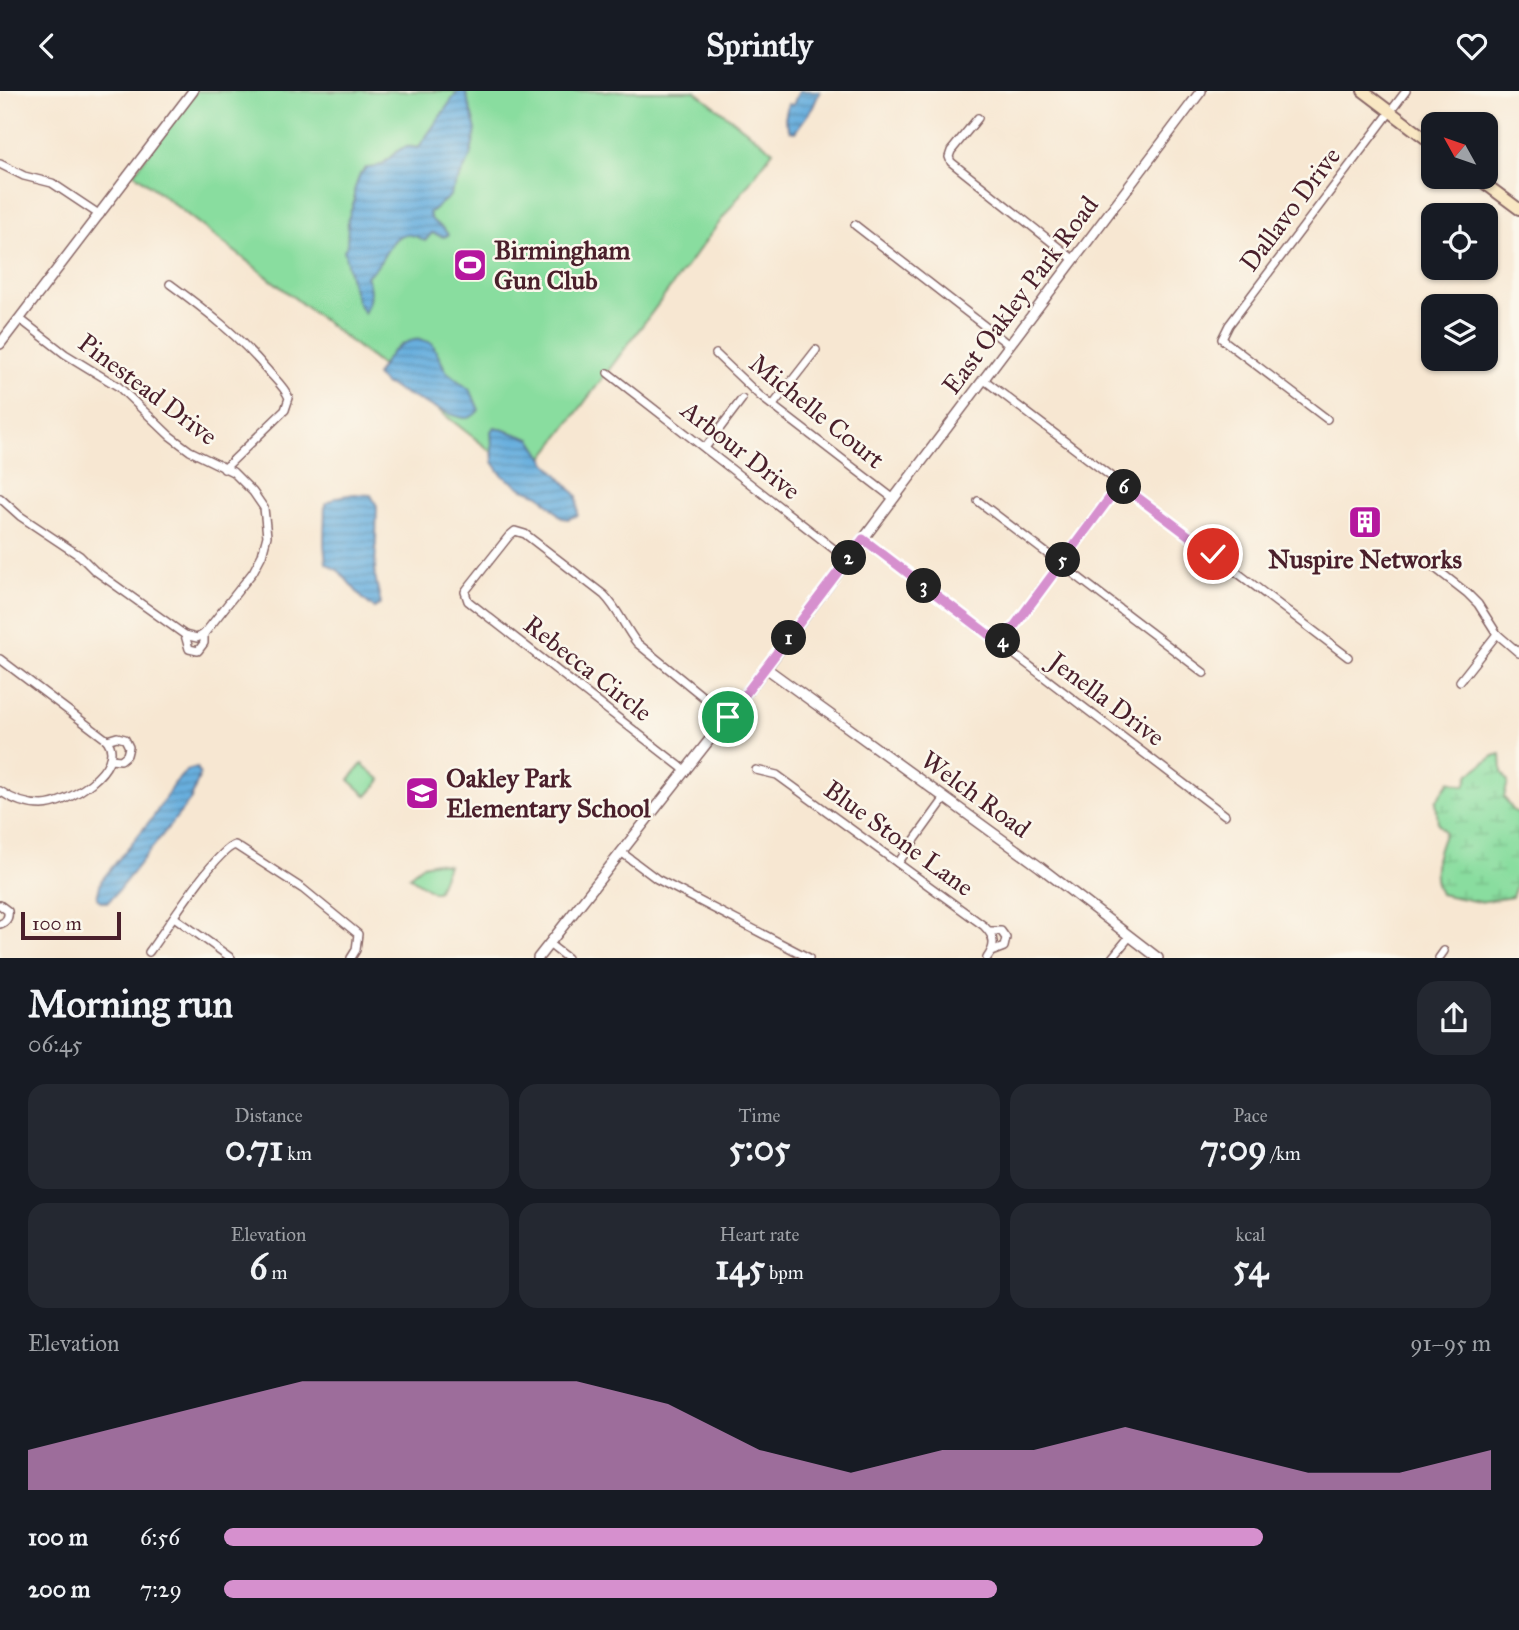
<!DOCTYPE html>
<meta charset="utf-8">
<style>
:root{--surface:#171b24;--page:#242831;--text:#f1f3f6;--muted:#9ea1a6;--accent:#d690ce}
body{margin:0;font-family:"IM FELL Great Primer",serif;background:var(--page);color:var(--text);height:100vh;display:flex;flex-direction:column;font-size:26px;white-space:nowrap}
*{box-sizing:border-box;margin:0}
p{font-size:23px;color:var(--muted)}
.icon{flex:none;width:38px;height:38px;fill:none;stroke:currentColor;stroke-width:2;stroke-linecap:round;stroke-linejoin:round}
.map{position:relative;height:867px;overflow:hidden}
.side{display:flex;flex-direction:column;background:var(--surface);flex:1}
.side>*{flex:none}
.needle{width:46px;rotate:310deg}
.fabs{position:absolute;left:1421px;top:21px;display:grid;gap:14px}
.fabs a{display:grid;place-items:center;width:77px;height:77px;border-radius:14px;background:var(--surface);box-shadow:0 2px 5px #0004;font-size:35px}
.scale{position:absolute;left:21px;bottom:18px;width:100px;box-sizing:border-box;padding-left:7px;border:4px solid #4a1f2b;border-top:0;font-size:19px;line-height:24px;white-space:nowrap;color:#4a1f2b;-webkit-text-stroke:5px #fbf7ec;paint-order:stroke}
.pin{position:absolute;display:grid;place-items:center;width:60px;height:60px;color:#fff;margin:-30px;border:4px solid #fff;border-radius:50%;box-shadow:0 2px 7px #0007}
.km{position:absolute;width:35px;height:35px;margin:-18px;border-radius:50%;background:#222;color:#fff;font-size:19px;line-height:35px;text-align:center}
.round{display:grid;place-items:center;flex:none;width:74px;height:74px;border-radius:21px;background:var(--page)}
.head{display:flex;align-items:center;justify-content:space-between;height:119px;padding:0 28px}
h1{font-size:38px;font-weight:800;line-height:52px}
.figures{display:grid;grid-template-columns:repeat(3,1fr);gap:10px;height:119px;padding:7px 28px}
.figures div{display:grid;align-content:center;border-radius:18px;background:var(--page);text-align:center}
.figures b{font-size:35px;font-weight:800}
.figures small{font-size:19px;font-weight:400}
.figures p{font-size:19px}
.chart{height:196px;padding:14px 28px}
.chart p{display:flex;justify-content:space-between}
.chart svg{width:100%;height:126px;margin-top:7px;fill:var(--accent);opacity:.7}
ul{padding:0 28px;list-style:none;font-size:23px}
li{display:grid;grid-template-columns:112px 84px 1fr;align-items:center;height:52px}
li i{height:18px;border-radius:9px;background:var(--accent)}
header{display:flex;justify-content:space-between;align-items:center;height:91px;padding:0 28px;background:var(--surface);font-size:32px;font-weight:800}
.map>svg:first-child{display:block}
</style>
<header><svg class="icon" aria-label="back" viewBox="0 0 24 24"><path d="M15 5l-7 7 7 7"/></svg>Sprintly<svg class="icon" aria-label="heart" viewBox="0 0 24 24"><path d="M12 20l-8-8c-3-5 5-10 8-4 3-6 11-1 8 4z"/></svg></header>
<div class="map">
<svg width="1519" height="867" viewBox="0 0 1519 867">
<defs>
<pattern id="wetland-marsh" width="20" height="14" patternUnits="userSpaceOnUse" patternTransform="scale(1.75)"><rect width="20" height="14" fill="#89dd9f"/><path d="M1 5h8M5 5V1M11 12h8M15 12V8" fill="none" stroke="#78bd89"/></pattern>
<pattern id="water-rules" width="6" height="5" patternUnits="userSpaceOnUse" patternTransform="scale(1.75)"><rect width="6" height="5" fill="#67afde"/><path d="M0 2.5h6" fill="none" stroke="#578eb4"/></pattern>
</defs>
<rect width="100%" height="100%" fill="#fbf7ec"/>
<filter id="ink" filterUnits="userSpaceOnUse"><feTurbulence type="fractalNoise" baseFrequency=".0143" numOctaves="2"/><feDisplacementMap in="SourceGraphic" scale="14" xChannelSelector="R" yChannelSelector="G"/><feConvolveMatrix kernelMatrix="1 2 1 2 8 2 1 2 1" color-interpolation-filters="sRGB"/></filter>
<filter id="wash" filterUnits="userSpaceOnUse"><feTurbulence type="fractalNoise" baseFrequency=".00686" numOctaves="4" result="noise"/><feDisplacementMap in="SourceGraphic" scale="28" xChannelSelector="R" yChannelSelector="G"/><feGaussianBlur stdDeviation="1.57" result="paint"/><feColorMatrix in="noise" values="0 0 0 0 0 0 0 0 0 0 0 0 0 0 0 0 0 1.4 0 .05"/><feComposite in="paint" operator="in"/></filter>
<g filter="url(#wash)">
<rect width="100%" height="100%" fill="#f7e7d2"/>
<path fill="url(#wetland-marsh)" stroke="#6a7e65" stroke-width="2" d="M1501 663 1502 681 1508 691 1504 706 1513 719 1519 723V787L1512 806 1479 811 1440 803C1429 782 1437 762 1445 741L1438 732 1436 710 1450 690 1465 695 1469 683 1494 665Z"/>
<g fill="#89dd9f" stroke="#6a7e65" stroke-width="2">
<polygon points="195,0 695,0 773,60 527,388 134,82"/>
<polygon points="362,673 381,689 367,705 349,689"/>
<polygon points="436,771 448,774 437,801 433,801 409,785 423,774"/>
</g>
<g fill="url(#water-rules)" stroke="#586784" stroke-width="2">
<path d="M458 0H465L466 2 476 39 470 67 449 106 429 122C431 134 444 134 448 144L444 146 432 142 425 150C387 127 391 171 366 185 372 198 371 209 364 222 354 209 348 177 344 159L347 155 348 128 354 111V100L360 83 366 77C387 78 391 59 406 56 410 55 414 56 418 57Z"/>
<polygon points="799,0 820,0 813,16 795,41 790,40 785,28 788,13 793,14"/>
<path d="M419 248 432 252 446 280 471 300 479 319C476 323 471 327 465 327 451 327 401 300 385 293L376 285C388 265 394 252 419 248Z"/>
<polygon points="495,336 531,348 546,371 577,405 578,424 568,428 562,427 540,404 523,398 502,384 493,371 491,340"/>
<polygon points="354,403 371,404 377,415 375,485 381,513 374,517 363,508 340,481 326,472 324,453 325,413 337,406"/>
<polygon points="197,676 200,683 191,708 116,802 108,811 102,811 97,807 101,790 154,725 173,694 187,679"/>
</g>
</g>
<g filter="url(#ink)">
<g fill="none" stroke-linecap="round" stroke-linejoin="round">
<g stroke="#876565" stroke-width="10">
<g id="minor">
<polyline points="978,27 951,60 949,66 951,71 1073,168"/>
<polyline points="0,73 24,85 52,92 100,124"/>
<polyline points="855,134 1009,254"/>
<path d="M170 193C207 220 240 246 269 281 276 289 285 297 289 307L285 319 224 378"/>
<polyline points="716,263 760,305 894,408"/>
<polyline points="608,282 848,469"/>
<polyline points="983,288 1348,566"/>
<polyline points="773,314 816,259"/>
<polyline points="1327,328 1222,248 1229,234 1406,0"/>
<polyline points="705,357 742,308"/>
<polyline points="0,407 20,425 80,465 94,479 185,544 197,547 204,543 253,481 262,464 267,445 264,417 253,401 233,381 190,360 170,345 119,296 65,263 20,228"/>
<polyline points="978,410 1204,582"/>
<polyline points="863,448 1225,724"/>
<polyline points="1435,477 1467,502 1478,513 1497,543 1519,562"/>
<polyline points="185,544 189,558 198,560 204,552 204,543"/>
<polyline points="1001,553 1120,393"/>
<path d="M0 568 107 649C127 677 67 714 42 714 26 714 13 709 0 700"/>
<polyline points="1460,590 1497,543"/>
<polyline points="107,649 117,646 125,648 129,656 127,664 121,669 110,668"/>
<path d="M756 679 777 684 984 835C995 846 996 855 987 867"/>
<path d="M686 680 468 510 465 501 467 498 509 445 515 440 525 443 604 504C618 518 625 537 637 552L728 626"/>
<polyline points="621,761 657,788 809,867"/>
<polyline points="898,772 945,707"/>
<path d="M0 814 8 820C9 827 6 831 0 833"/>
<polyline points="174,826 231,867"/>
<polyline points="989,840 1001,840 1006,847 1004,856 991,861"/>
<polyline points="549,853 567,867"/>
<path d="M149 861C164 841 216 759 235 754L303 798 358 843 356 859 351 867"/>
<polyline points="1112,867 1130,845"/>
<polyline points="1439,867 1444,860"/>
</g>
</g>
<g stroke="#876565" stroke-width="12">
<g id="tertiary">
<polyline points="0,253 193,0"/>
<polyline points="766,577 1040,776 1158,867"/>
<polyline points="538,867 769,573 1201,0"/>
</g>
</g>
<g stroke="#876565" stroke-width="14">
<g id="secondary">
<polyline points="1363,0 1433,53"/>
<polyline points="1476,86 1519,118"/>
</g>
</g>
<use href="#minor" stroke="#fff" stroke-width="7"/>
<use href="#tertiary" stroke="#fff" stroke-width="9"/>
<use href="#secondary" stroke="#f9e7c3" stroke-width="10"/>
</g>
</g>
<g fill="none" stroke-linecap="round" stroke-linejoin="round" filter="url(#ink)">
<g stroke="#fff" stroke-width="14">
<polyline id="route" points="728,626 863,448 1001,553 1120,393 1213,463"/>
</g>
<use href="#route" stroke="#d690ce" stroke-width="9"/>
</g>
<defs>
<g id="stadium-square" transform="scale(1.75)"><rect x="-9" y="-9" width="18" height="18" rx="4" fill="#b5179e" stroke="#fbf7ec"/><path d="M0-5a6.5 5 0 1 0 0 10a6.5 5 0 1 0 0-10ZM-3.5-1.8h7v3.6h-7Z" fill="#fff"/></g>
<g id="building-square" transform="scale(1.75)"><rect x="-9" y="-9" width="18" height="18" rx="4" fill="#b5179e" stroke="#fbf7ec"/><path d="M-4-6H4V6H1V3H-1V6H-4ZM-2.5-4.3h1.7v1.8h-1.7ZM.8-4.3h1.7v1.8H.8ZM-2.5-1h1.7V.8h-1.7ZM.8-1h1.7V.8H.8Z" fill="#fff"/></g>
<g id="school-square" transform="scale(1.75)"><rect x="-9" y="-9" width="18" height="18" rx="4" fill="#b5179e" stroke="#fbf7ec"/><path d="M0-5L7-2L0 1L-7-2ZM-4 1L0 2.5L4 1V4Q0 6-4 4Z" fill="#fff"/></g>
</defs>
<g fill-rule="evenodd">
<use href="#stadium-square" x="470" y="174"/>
<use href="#building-square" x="1365" y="431"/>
<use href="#school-square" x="422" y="702"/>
</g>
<g text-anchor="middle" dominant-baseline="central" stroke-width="5" stroke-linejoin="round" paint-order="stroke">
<g font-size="26" fill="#4a1f2b" stroke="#fbf7ec">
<text transform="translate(1290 118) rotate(-53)">Dallavo Drive</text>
<text transform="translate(1020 204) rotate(-53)">East Oakley Park Road</text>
<text transform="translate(148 298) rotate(37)">Pinestead Drive</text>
<text transform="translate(817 320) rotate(39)">Michelle Court</text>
<text transform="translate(741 359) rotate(38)">Arbour Drive</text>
<text transform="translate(588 577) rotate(38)">Rebecca Circle</text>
<text transform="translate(1107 608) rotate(37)">Jenella Drive</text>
<text transform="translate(976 703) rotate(36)">Welch Road</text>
<text transform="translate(899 747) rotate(36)">Blue Stone Lane</text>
</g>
<g font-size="26" font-weight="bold" fill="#4a1f2b" stroke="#fbf7ec" text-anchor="start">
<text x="494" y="159">Birmingham<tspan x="494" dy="30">Gun Club</tspan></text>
<text x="1365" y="468" text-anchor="middle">Nuspire Networks</text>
<text x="446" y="687">Oakley Park<tspan x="446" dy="30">Elementary School</tspan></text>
</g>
</g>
</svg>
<div class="fabs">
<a><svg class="needle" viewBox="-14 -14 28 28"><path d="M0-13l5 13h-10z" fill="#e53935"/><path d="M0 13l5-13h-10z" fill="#9ea1a6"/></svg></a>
<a><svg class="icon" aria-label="locate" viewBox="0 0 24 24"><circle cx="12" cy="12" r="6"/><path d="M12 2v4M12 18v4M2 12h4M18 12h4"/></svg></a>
<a><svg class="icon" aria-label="layers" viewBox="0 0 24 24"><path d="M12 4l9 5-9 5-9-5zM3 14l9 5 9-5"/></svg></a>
</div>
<div class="scale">100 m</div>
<div class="pin" style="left:728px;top:626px;background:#1e9e55"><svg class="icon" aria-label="arrive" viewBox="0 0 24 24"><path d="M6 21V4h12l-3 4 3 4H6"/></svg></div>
<div class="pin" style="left:1213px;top:463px;background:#d93025"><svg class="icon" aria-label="check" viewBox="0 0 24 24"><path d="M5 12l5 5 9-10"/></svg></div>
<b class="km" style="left:789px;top:547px">1</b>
<b class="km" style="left:849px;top:467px">2</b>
<b class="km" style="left:924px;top:495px">3</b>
<b class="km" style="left:1003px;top:550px">4</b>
<b class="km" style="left:1063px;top:469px">5</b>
<b class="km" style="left:1124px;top:396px">6</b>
</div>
<section class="side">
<div class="head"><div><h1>Morning run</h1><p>06:45</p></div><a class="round"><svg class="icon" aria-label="share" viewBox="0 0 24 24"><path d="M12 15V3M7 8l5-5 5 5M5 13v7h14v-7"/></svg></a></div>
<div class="figures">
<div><p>Distance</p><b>0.71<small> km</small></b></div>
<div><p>Time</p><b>5:05</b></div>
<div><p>Pace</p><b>7:09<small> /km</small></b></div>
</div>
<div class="figures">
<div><p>Elevation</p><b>6<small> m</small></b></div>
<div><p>Heart rate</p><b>145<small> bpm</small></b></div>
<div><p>kcal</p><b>54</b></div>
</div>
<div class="chart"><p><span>Elevation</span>91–95 m</p>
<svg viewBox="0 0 160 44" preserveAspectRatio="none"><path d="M0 44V30L10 22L20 14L30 6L40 6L50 6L60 6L70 14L80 30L90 38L100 30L110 30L120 22L130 30L140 38L150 38L160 30V44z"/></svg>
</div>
<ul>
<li><b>100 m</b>6:56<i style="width:82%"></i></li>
<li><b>200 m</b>7:29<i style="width:61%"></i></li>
</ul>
</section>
